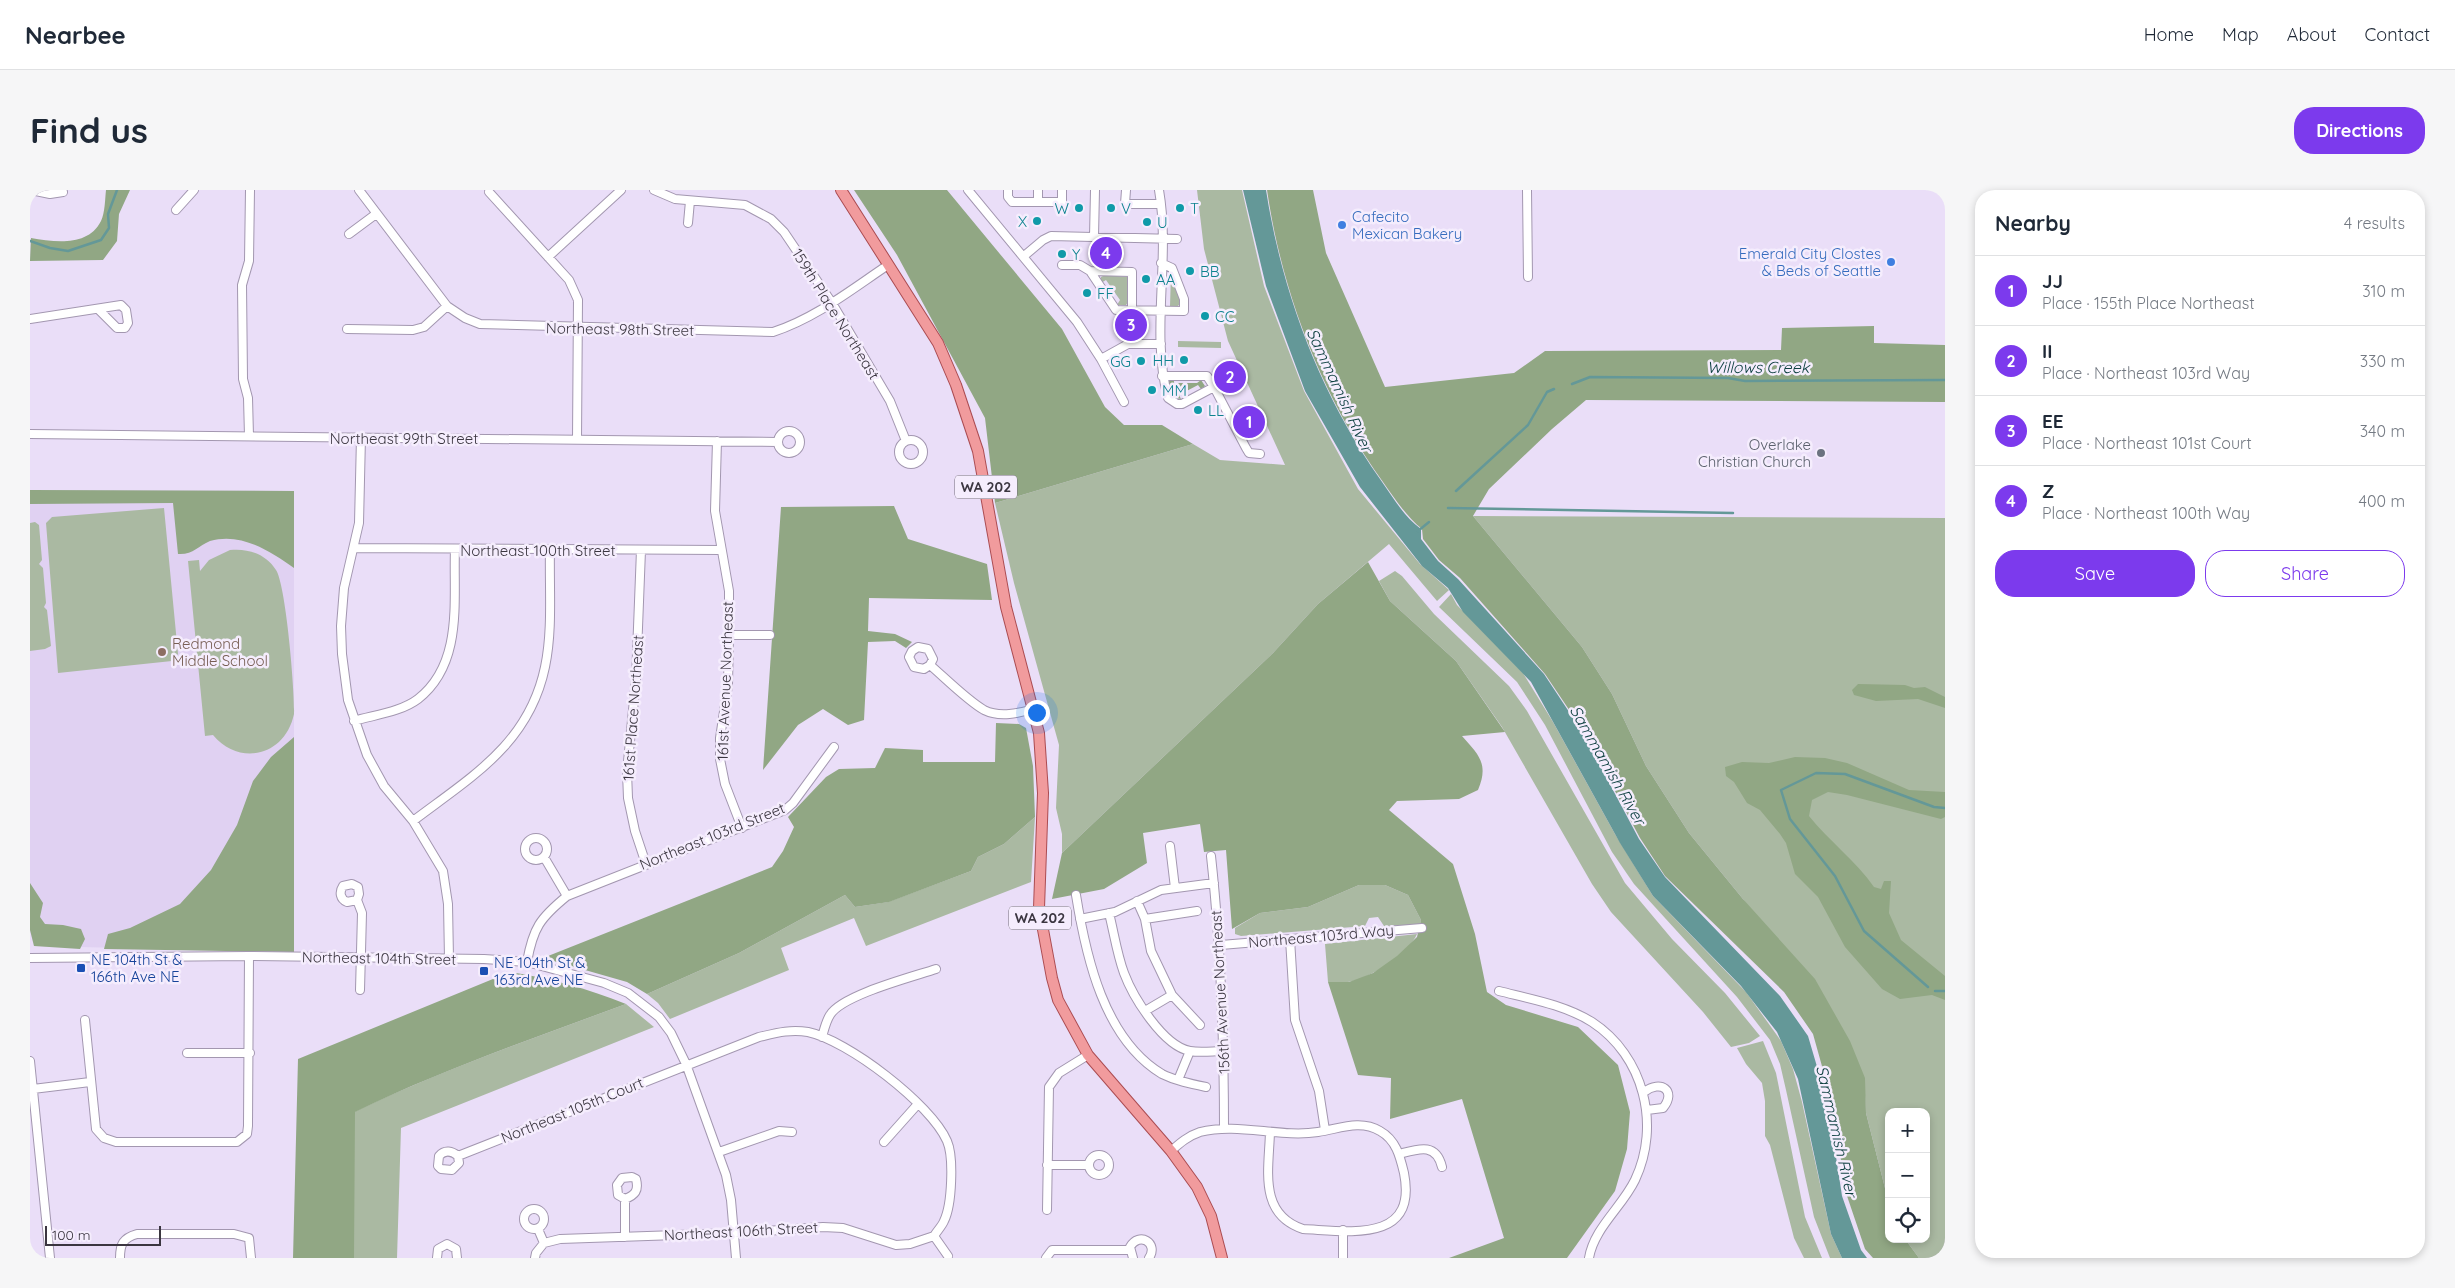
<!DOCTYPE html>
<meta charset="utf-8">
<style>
:root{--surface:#fff;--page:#f6f6f7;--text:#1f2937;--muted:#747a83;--line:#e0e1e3;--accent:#7c3aed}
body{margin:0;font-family:Quicksand,sans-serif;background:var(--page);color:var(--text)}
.controls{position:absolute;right:15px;bottom:15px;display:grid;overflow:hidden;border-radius:10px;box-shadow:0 2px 8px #0003}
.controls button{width:45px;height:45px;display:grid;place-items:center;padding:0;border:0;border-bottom:1px solid var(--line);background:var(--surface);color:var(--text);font:25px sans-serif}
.scale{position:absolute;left:15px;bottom:12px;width:116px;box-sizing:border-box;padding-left:5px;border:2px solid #3b3640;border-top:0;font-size:14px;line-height:18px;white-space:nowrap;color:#3b3640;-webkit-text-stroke:4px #f5edfd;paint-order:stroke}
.you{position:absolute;left:1006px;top:522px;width:18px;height:18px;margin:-12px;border:4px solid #fff;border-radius:50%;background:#1a73e8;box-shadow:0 0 0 8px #1a73e833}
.badge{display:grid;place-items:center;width:32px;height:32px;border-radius:50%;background:var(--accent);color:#fff;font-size:16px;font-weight:700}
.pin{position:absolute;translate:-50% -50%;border:2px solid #fff;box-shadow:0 1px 5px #0006}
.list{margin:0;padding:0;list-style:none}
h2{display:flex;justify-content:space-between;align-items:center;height:65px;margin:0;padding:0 20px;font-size:21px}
h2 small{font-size:16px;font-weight:400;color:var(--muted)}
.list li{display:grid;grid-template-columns:32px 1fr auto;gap:15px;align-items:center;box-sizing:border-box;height:70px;padding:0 20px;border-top:1px solid var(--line)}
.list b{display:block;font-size:19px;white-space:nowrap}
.list p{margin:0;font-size:16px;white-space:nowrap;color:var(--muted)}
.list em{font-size:16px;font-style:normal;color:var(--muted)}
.actions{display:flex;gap:10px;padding:15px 20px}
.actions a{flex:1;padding:11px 0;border:1px solid var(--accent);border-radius:20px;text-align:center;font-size:18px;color:var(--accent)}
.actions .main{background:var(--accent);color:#fff}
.icon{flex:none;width:28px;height:28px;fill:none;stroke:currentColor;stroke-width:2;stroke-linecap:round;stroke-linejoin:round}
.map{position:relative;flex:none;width:1915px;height:1068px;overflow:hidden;border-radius:20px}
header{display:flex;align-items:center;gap:30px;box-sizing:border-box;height:70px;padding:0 25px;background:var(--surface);border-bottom:1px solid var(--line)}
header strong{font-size:24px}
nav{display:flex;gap:28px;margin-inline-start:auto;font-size:18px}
.intro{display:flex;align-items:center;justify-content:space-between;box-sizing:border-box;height:120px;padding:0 30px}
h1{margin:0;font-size:35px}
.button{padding:12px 22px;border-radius:20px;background:var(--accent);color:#fff;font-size:18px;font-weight:700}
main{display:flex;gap:30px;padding:0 30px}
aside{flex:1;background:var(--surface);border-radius:20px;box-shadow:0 2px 8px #0003}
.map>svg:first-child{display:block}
.built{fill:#e0d1f2}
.green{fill:#aab9a2}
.forest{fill:#91a784}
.water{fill:#649898}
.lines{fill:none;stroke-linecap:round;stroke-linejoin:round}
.stream{stroke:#649898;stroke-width:2.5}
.minor-casing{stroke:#a397b0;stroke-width:10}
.major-casing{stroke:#ab4c52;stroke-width:12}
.minor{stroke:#fff;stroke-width:8}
.major{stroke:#f19b9d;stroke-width:10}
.culture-dot{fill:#0f9aa8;stroke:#f5edfd;stroke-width:2}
.shop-dot{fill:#3f7fe0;stroke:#f5edfd;stroke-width:2}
.worship-dot{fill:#6b7280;stroke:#f5edfd;stroke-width:2}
.education-dot{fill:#8d6e63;stroke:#f5edfd;stroke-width:2}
.transit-dot{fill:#1a4fb4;stroke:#f5edfd;stroke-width:2}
.labels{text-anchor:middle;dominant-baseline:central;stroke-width:5;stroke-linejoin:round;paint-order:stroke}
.shield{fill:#f5edfd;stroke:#736d79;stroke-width:1}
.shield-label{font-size:14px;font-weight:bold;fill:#3b3640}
.culture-label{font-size:15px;fill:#0d838f;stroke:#f5edfd;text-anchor:start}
.shop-label{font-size:15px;fill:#366cbe;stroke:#f5edfd;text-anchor:start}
.street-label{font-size:15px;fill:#3b3640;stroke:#f5edfd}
.worship-label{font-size:15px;fill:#5b616d;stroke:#f5edfd;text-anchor:end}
.education-label{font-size:15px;fill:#785e54;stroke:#f5edfd;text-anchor:start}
.transit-label{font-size:15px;fill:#164399;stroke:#f5edfd;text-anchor:start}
.water-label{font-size:16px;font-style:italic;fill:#0c3f3f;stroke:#f5edfd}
</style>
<header>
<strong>Nearbee</strong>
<nav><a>Home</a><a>Map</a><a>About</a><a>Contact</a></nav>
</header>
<div class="intro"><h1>Find us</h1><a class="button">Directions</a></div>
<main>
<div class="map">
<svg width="1915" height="1068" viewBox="0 0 1915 1068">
<rect width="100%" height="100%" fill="#eadef8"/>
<path class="built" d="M0,300L264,301V762L4,756L0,740Z"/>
<path class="green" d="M1167,0H1212L1234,96L1274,201L1328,299L1390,374L1419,400L1407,411L1359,354L1288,414L1243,463L1032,663V644L1026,618L1029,555L984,393L965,313L1163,254L1190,270L1255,275L1198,151L1174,59Z
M1141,83L1150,107L1149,115L1145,118L1140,116Z
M1075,85L1099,87L1100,109L1096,115H1087L1090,110L1076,90L1071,93V87Z
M1148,151L1191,152V158L1148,157Z
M134,318L148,464L142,471L28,483L16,333L22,327Z
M1443,326L1915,328V1068H1889L1875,1049H1896V922H1859V1014L1836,923L1834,888L1713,709L1659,643L1616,576L1582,504L1552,457Z
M5,332L9,335L12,370L9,374L13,378L16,413L14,417L17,420L21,456L15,459L0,461V333Z
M200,360C218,358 236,364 246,380C256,395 265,502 264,524C255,566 210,577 183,545L175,546L158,371L169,370L170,381L179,370Z
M1365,381L1372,386L1404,424L1479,496L1497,521L1595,693L1642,749L1695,803L1730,846L1719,853L1701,857L1673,822L1581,722L1562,694L1472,537L1426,471L1360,411L1349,391Z
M1421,404L1427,415L1493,483L1523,532L1585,644L1623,706L1716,802L1751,851L1763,879L1772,912L1801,1044L1812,1068H1800L1784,1027L1756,900L1750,874L1740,850L1707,807L1604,694L1582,662L1515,535L1487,492L1409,417Z
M1005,627L1001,692L836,756L824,728L751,758L759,780L640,829L628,813L617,804L709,763L815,705L825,717L858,712L941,681L948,667L974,654Z
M1329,695H1355L1378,705L1391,730L1390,735L1354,736L1348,727L1339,728L1335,736L1211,746L1205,744V738L1230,723L1278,717Z
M1387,744C1379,763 1338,790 1318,792C1311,793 1304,792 1298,792L1295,754Z
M596,814L624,837L371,938L367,1068H323L324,922C412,880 504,848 596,814Z
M1733,851L1746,883L1775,1027L1792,1068H1774L1764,1048L1740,955L1735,946V911L1732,893L1716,874L1707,858Z"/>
<path class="forest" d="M76,0H100L89,24L87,51L73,70L0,71L1,48C25,52 58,57 71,31C75,23 75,9 76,0Z
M824,0H917L1032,139L1075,217L1094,235H1132L1163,254L965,313L955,228L867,65Z
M1237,0H1283L1296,63L1355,197L1484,183L1515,161L1751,160L1752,138L1844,136V153L1915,155V212L1556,210L1522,239L1459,299L1443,326L1552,457L1582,504L1616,576L1659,643L1713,709L1785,789L1820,851L1835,888L1836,923L1859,1014V1049H1875L1889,1068H1843L1835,1059L1816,1003L1802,912L1783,844L1754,802L1635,686L1610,648L1552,539L1515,484L1430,388L1409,370L1393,349L1392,339C1376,326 1365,309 1353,292C1292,207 1252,103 1237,0Z
M1144,188V193H1167L1171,190L1175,196L1171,199L1168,195L1149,205L1151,209L1140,207L1138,190Z
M0,300L264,301V378C240,361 211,342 180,351C168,356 163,365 148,364L143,313L0,314Z
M864,316L878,349L957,374L962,410L839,408L838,441L865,444L882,452L876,458L865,451L838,452L834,530L818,535L793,519L768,535L733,580L751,317Z
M1338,372L1360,411L1426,471L1475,542L1432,546C1449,565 1459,574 1448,600L1429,609L1367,611L1359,620L1423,674L1445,744L1457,802L1476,815L1548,837L1588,875L1600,922L1597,959L1585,1001L1537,1068H1419L1474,1048L1432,909L1360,929L1361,888L1328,885L1298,792H1319L1343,783L1367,766L1387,747L1391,730L1378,705L1355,695H1329L1278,717L1230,723L1202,739L1196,660L1174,662L1170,634L1113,643L1117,673L1074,699L1022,709L1032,663L1243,463L1288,414Z
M1828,494L1875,495L1884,498L1895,497L1915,507V518L1888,509L1846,511L1824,505L1822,500Z
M966,533L989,534L996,538L1003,576L1005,627L974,654L948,667L941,681L859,712L825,717L815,705L709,763L617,804L597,792L513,768L742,677L753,661L764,637L758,627L796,587L809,579L845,578L855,558L893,560V572H965Z
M264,547V762L74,759L78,744L100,738L150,714L181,680L207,635L223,591L241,567Z
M1765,567L1795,568L1817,573L1879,600L1915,602V627L1911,629L1817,605L1798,602L1782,610L1779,626C1799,651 1826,671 1844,697L1851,699L1854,691H1861L1859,723L1871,750L1915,786V810L1902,805L1870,809L1852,799L1815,757L1788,707L1765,684L1756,653L1750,644L1730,620L1717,613L1704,592L1696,586L1695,577L1712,572L1739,573Z
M0,693L13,713L10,727L15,734L33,735L51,739L55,749L50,759L4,756L0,740Z
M480,782C520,788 558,799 596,814C504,848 412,880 325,922L324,1068H263L268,869Z"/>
<path class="water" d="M1213,0H1236C1252,103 1290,204 1350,289C1363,307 1373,326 1391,339V349L1408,371L1428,389L1514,484L1551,540L1609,649L1635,687L1750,806L1778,846L1798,914L1812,1006L1831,1060L1837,1068H1812L1801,1044L1768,889L1747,842L1711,796L1623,706L1590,653L1501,492L1433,422L1418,398L1392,376L1330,297L1275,201L1236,96Z"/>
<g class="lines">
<path class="stream" d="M0,51L20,58L38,61L71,50L79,38L78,24L87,0
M1542,194L1560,187L1698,188L1715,191L1915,190
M1426,301L1498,235L1517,202L1524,199
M1418,318L1703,323
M1388,341L1399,332
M1898,797L1834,741L1805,686L1760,629L1751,600L1786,583L1815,584L1904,617L1915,618
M1905,801H1915"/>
<defs>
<path id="minor" d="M0,0L20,4L33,2
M329,0L417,116L435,128L450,134L743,142C786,128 822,99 858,75
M624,0L645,9L715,15L741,29L754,42L802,113L860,211L876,251
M938,0L1047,132L1071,169L1094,212
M978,0V7L982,12H1032V0
M1096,0L1095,14H1131
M1129,0C1141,69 1120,141 1138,208L1147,214H1152L1184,197L1177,186H1132
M1497,0L1498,87
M459,2L539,90L548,110L547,249
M1008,12V0
M146,20L164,0
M658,33L660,11
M319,44L346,24
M1064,47L1065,0
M994,66L1013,50L1021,46L1147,49
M518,67L591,0
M1032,75H1050L1060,81
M1102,120V82L1060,81L1086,120L1154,121V109L1142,78L1131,73
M0,129L91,115L96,120L98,133L95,138H87L69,120
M317,139L383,140L394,137L417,116
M1071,169L1098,154H1131
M1184,197L1216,258L1219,263L1230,264
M748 252a11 11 0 1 1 22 0a11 11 0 1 1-22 0Z
M0,244L748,252
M219,246L218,208L213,189L212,95L219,71L220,0
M331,247L329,333L314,398L311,436L312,464L318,510L337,565L354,596L383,631L413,681L418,714L419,769
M869 262a12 12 0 1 1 24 0a12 12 0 1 1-24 0Z
M687,251L685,321L699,401V445L698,495L690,548V569L695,594L712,638
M324,358L691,360
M611,360L606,489L597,582L598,608L605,641L616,674
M699,445H740
M900,475L894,479L884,477L879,467L882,461L888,457L898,459L903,469L900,475C915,488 938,511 954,520C970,528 989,523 1004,519
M324,531C344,525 371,522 388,509C434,473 423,409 425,359
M383,631C441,587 499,554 515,477C523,439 519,398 520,359
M495 659a11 11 0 1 1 22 0a11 11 0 1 1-22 0Z
M1140,656L1145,698
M1181,666C1191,757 1194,847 1194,939
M514,667L537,706
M1046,705C1056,767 1074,849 1132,884C1146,891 1161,894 1176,897
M327,710L329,704L328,697L322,694L313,696C309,702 310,709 317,712L327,710L332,723L330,800
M1107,711L1115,729L1167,721
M1079,723C1084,743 1087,764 1094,783C1103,807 1133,856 1160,861C1171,863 1183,861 1194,861
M1050,729L1085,722L1131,700L1184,693
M1115,729L1121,761L1142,805L1170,835
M1260,749L1265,830L1289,901L1295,940
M1191,755L1392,738
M0,768L219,766L454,769L497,772L574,793L598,803L629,827L641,843L656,874L696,985L701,1010L706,1068
M497,772C503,738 510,728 537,706L755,620L763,613L804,557
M1469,801C1501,809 1535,815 1562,832C1614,866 1631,935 1605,990C1592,1017 1564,1038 1559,1068
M1115,821L1142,805
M55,830L66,939L74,948L86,952H207L217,944L218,936L219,766
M792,847C794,840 796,831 800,825C812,805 882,787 906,779
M157,863H220
M0,871L20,1068
M1148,890L1160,861
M3,899L60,892
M1614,902C1631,889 1647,901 1633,918L1617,920
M854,952L887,915
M1141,961C1150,953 1158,946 1170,942C1208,932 1249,948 1288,942C1309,939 1330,929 1350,941C1366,950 1370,966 1374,983C1388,1054 1318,1041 1273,1039C1228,1024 1239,979 1240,942
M689,962L749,941L762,942
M1369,964C1388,959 1406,952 1412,977
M1059 975a10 10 0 1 1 20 0a10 10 0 1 1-20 0Z
M428,966L429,973L422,980L411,979L408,976L409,966C415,959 422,961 428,966L729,847C746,843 760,839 778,842C817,850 901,914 917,951C924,967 922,1015 914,1031C912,1036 907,1041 904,1046
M1017,975H1059
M494 1029a10 10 0 1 1 20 0a10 10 0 1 1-20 0Z
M1017,1020L1019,897L1029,883L1058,865
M904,1046L918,1066
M595,1047V1009C605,1005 609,1001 606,989L602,987L592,988L587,995L588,1005L595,1009
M514,1053L530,1049L705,1043L793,1037L813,1038L866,1055L880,1054L904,1046
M90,1068C90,1054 93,1048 107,1044H204L219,1048L221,1068
M407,1068L408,1059L417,1054L426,1059L427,1068
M505,1068L506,1063L514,1053L508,1039
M1016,1068L1022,1060H1100
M1103,1068L1100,1057C1109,1041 1129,1053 1119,1068
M1313,1068V1040"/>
<path id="major" d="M811,0L908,153L926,195L948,261L976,417L1009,543L1013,603L1009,718L1022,788L1028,810L1058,865L1141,961L1167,997L1181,1026L1192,1068"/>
</defs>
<use href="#minor" class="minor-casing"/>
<use href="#major" class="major-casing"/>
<use href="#minor" class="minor"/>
<use href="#major" class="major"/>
</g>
<g class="culture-dot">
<circle cx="1049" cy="18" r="5"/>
<circle cx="1081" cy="18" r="5"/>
<circle cx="1150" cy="18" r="5"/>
<circle cx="1007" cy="31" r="5"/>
<circle cx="1117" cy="32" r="5"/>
<circle cx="1032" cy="64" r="5"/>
<circle cx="1160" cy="81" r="5"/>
<circle cx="1116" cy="89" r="5"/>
<circle cx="1057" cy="103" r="5"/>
<circle cx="1175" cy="126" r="5"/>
<circle cx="1154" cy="170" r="5"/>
<circle cx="1111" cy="171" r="5"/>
<circle cx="1122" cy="200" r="5"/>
<circle cx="1168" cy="220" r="5"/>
</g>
<g class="shop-dot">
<circle cx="1312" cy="35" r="5"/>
<circle cx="1861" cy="72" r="5"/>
</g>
<circle class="worship-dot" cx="1791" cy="263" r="5"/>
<circle class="education-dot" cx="132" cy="462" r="5"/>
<g class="transit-dot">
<rect x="46" y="773" width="10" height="10" rx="2.5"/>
<rect x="449" y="776" width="10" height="10" rx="2.5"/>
</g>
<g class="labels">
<g class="shield">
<rect x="925" y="285.5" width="62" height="23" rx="4"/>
<rect x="979" y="716.5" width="62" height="23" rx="4"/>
</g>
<g class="shield-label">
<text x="956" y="297">WA 202</text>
<text x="1010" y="728">WA 202</text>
</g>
<g class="culture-label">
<text x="1039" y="18" text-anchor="end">W</text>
<text x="1091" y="18">V</text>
<text x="1160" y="18">T</text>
<text x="997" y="31" text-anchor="end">X</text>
<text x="1127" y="32">U</text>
<text x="1042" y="64">Y</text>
<text x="1170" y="81">BB</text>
<text x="1126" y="89">AA</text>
<text x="1067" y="103">FF</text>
<text x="1185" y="126">CC</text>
<text x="1144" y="170" text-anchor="end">HH</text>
<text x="1101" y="171" text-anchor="end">GG</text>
<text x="1132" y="200">MM</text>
<text x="1178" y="220">LL</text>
</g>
<g class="shop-label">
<text x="1322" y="26">Cafecito<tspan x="1322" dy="17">Mexican Bakery</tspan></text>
<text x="1851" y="63" text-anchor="end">Emerald City Clostes<tspan x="1851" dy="17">&amp; Beds of Seattle</tspan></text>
</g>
<g class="street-label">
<text transform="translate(806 124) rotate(58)">159th Place Northeast</text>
<text transform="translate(590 139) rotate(1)">Northeast 98th Street</text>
<text x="374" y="248">Northeast 99th Street</text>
<text x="508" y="360">Northeast 100th Street</text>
<text transform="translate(695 491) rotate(-88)">161st Avenue Northeast</text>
<text transform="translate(603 518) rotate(-86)">161st Place Northeast</text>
<text transform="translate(682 646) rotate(-22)">Northeast 103rd Street</text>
<text transform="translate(1291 746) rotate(-5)">Northeast 103rd Way</text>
<text transform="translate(349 768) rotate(1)">Northeast 104th Street</text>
<text transform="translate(1190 802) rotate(-93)">156th Avenue Northeast</text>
<text transform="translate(542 920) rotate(-22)">Northeast 105th Court</text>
<text transform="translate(711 1041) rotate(-3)">Northeast 106th Street</text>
</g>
<g class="worship-label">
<text x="1781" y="254">Overlake<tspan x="1781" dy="17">Christian Church</tspan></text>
</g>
<g class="education-label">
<text x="142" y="453">Redmond<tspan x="142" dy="17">Middle School</tspan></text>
</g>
<g class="transit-label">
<text x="61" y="769">NE 104th St &amp;<tspan x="61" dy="17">166th Ave NE</tspan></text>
<text x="464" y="772">NE 104th St &amp;<tspan x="464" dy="17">163rd Ave NE</tspan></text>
</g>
<g class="water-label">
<text x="1728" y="177">Willows Creek</text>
<text transform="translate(1310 200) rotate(65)">Sammamish River</text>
<text transform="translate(1578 575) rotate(60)">Sammamish River</text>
<text transform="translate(1807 941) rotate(77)">Sammamish River</text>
</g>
</g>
</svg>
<div class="controls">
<button>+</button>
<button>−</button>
<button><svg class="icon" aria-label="locate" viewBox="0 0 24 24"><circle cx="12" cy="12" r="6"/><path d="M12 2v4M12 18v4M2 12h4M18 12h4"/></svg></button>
</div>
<div class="scale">100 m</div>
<div class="you"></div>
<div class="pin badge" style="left:1219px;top:232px">1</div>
<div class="pin badge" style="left:1200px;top:187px">2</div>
<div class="pin badge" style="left:1101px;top:135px">3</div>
<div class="pin badge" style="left:1076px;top:63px">4</div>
</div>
<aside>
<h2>Nearby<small>4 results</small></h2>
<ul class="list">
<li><span class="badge">1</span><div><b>JJ</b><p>Place · 155th Place Northeast</p></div><em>310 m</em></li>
<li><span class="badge">2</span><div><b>II</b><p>Place · Northeast 103rd Way</p></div><em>330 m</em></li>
<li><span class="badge">3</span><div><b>EE</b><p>Place · Northeast 101st Court</p></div><em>340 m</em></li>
<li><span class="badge">4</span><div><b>Z</b><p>Place · Northeast 100th Way</p></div><em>400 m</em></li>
</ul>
<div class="actions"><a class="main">Save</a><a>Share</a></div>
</aside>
</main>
